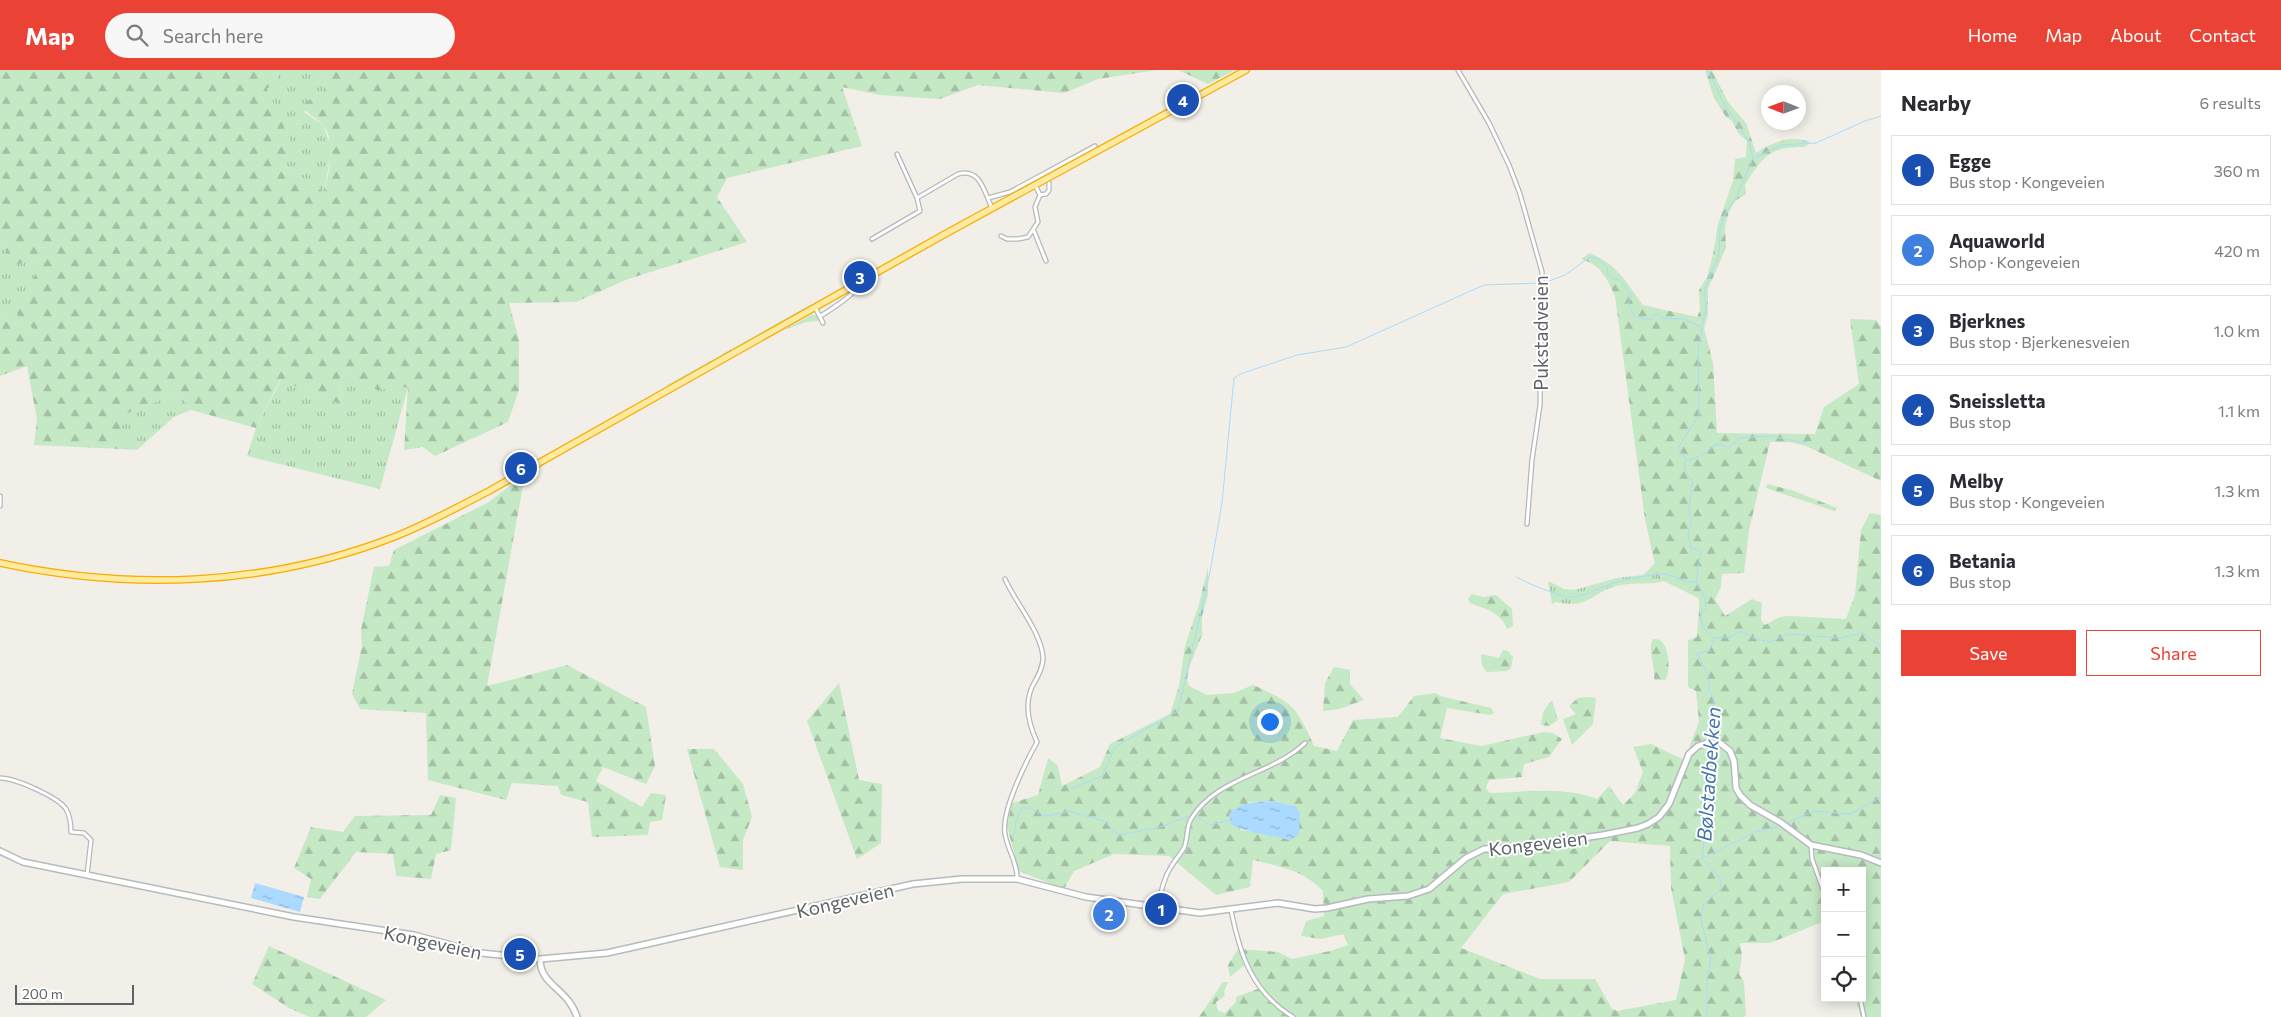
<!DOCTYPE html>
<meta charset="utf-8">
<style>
:root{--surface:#fff;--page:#f7f7f7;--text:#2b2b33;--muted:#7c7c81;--line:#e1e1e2;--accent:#ea4335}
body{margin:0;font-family:Commissioner,sans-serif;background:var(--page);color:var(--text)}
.controls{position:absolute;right:15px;bottom:15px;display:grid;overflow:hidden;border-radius:0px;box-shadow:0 2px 12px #0003}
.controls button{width:45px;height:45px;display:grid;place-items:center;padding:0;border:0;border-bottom:1px solid var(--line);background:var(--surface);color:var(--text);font:25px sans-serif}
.compass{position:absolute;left:1761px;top:15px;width:45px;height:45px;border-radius:50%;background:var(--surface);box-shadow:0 2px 12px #0003;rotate:271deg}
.scale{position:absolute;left:15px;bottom:12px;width:119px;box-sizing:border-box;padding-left:5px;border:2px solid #5f6368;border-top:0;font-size:14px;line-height:18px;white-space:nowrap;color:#5f6368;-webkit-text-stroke:4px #fff;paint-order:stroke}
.you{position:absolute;left:1269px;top:651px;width:18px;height:18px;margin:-12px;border:4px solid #fff;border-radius:50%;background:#1a73e8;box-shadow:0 0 0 8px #1a73e833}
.badge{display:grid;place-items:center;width:32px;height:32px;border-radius:50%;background:var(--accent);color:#fff;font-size:16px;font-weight:700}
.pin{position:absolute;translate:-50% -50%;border:2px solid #fff;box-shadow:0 1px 5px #0006}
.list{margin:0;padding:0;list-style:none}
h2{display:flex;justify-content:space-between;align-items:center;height:65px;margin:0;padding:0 20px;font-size:21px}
h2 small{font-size:16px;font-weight:400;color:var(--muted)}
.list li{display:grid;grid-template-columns:32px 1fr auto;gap:15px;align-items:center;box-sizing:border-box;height:70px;margin:0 10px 10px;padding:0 10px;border:1px solid var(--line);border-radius:0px}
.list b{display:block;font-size:19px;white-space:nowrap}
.list p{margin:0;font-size:16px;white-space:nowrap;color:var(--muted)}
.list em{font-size:16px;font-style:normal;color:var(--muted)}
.actions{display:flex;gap:10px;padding:15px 20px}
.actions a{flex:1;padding:11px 0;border:1px solid var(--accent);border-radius:0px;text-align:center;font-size:18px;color:var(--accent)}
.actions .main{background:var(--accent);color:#fff}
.icon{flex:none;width:28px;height:28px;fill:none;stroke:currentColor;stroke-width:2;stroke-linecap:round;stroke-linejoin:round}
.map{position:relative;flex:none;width:1881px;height:947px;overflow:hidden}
header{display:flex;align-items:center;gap:30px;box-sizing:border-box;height:70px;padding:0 25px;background:var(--accent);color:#fff}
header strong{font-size:24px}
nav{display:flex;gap:28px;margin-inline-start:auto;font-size:18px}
.search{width:350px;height:45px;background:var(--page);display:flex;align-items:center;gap:12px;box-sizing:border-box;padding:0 18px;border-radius:28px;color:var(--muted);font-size:19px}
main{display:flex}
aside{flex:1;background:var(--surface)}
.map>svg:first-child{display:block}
.grass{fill:url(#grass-tufts)}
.forest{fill:url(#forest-firs);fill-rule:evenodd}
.water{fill:url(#water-ripples)}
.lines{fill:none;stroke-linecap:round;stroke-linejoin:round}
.stream{stroke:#aadaff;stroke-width:1}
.minor-casing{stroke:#b5b8bc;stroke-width:5.5}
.secondary-casing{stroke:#b6babf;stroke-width:8}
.trunk-casing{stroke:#f9ab00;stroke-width:8}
.minor{stroke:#fff;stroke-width:3}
.secondary{stroke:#fff;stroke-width:5}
.trunk{stroke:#feeaa1;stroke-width:5.5}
.labels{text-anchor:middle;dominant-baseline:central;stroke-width:4;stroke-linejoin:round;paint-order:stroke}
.street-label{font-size:19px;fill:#5f6368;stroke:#fff}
.water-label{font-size:20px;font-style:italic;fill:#4174aa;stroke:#fff}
</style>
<header>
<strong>Map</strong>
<div class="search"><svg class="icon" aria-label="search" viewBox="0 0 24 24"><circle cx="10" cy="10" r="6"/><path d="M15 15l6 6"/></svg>Search here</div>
<nav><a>Home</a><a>Map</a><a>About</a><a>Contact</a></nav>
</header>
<main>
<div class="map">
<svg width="1881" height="947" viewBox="0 0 1881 947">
<defs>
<pattern id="grass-tufts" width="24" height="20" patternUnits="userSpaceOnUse" patternTransform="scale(1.25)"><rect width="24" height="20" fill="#c5e8c5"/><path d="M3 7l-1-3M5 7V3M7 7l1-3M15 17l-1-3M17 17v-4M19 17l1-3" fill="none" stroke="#a3c0a4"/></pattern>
<pattern id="forest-firs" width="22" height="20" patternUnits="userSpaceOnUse" patternTransform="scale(1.25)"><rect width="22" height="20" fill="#c5e8c5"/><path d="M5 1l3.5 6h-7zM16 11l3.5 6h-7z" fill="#a3c0a4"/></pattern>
<pattern id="water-ripples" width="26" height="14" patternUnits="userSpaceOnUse" patternTransform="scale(1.25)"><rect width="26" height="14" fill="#aadaff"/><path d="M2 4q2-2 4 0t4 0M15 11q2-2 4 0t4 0" fill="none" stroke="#8eb4d2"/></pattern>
</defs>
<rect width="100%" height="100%" fill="#f1efe8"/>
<path class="grass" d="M276,0H325L329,8V18L304,42L323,55L332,78L324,122L283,95L267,18L278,7Z
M0,173L7,174L42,195L41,265L0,248Z
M810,235L809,237L668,317L667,315Z
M811,245H816L819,249L818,251L806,252L784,260L675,320Z
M346,303L377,319L408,317L380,419L247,386L256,358L281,310L341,334L339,309Z
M180,322L191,340L174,347L137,380L121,379V346Z
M1655,493L1658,508L1664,511C1651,515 1635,512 1621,515C1592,520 1592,540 1555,532L1552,534L1548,511L1564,519L1574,520L1617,508L1643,505Z"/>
<path class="forest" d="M0,0H276L278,7L267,19L290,70L283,95L324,122C329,104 337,68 321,53C314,46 306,44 301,35L329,18V8L325,0H1157L1098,9L1064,23L978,15L940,29L880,25L842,17L862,76L727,108L717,127L747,172L628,209L576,232L509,233L519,270V320L508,352L435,386L423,377L404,380L408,317L377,320L346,303L339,309L341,334L280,310L256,358L191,340L180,322L121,346V379L34,375L37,349L27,296L0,306V248L39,264L12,239L42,195L33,190L7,197V174L0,173Z
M1178,0H1235L1208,14Z
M1705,0H1712L1728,32L1746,53L1756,83C1771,73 1791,64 1810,72L1805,77C1770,76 1762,87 1745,115L1746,124L1735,131L1729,142L1725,157L1726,178L1708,219V245L1704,258L1713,293L1717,363L1815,364L1824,337L1859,314L1850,249L1876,250L1881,257V411L1806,376L1790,372H1770L1749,460L1744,503L1722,504L1721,517L1715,529L1725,546L1752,529L1762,533L1761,550L1765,555L1780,547L1789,546L1846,549L1855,525L1861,460L1870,443L1881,445V947H1861L1855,928H1862V801H1825V851L1770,873H1740L1742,886L1739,904L1744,912L1746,945L1744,947H1199L1223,912H1228L1224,922L1225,926L1216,932L1218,941L1225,943L1236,932V927L1263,917L1246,894L1230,907L1228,895L1238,879L1278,882L1292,889L1330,881L1348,875L1343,864L1321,869L1301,866L1306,851L1324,846L1323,821C1303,800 1281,797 1253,790L1250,817L1216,825L1169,786L1114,784L1074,801L1064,819L1019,801L1007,756L1012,733L1038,725L1048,688L1058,696L1062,716L1100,697L1110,674L1170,644L1179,616L1185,576L1199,534L1208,497V525L1202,546V565L1189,598L1187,610L1189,616L1207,625L1234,623L1253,615C1292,632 1297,637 1314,676L1337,681L1353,650L1398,647L1414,626L1436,623L1440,626L1491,638L1494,643L1490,645L1447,638L1440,668L1481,676L1544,662L1553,663L1562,669L1549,687L1524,694L1522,707L1489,710L1486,718L1490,723C1525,722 1564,716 1597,729L1609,716L1623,735L1635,723L1643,702L1633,677L1651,674L1686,691L1690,675L1699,652L1696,621L1688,617V570L1697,567C1697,559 1701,533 1698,528L1658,508L1645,449L1615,226C1607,208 1601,195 1581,189L1590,183C1619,196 1625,211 1643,235L1697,247L1700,240L1699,220L1707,207L1713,185L1718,154L1733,111L1735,89L1746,87L1747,71L1738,63L1732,51L1726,47L1714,28ZM1272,731L1295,736L1290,770L1258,762L1240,760L1248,732ZM1610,771L1670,776L1671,818L1685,889L1676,930L1617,941L1612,939L1595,909H1540L1461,878L1503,824L1569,812Z
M525,404L487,616L567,595L646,637L655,696L646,714L603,697L596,711L642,737L651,723L666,725L662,750L650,752L648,765L592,767L588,732L561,725L558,716L512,713L506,730L428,710L426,643L360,639L352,624L362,576L361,560L374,497L389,496L394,480L489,432Z
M1767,414L1794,421L1837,438L1834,441L1766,418Z
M1472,524L1483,527L1496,525L1512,539L1513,556L1507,559C1501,542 1485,539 1470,533L1468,529Z
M1653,569C1656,569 1659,569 1661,571C1669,576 1671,603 1665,610H1654C1656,595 1647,582 1653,569Z
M1503,580L1508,581L1513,587L1511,598L1507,601L1487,602L1482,596L1481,584L1499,588Z
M1334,597L1350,600V614L1364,630L1339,639L1323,641L1325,613Z
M839,613L859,710L882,714L881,773L857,789L807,651Z
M1589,627L1596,628L1593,654L1572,675L1563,649L1576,644L1569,636L1578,628Z
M1552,630L1558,650L1549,656L1541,655L1543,642Z
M687,679H714L743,714L752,747L743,770V800L720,797Z
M440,725L456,728L451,780L436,784L431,809L396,806L393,784L356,782L320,829L307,827L311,809L294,798L311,757L343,762L355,746L431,745Z
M269,876L386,930L366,947H310L289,938L252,914Z"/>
<path class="water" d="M1272,731L1295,736L1300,742L1299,764L1290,770C1274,766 1243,762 1231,754L1229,744C1241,731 1256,732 1272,731Z
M255,813L304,827L300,842L251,828Z"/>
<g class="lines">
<path class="stream" d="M1708,0L1724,34L1749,72L1753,88L1736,128L1725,144L1720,159L1719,185L1704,221L1706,237L1698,279L1699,345L1678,378L1686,390L1684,400L1693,412L1689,437L1691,453L1688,465L1691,478L1701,481L1696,512L1705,528L1706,539L1701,543C1700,556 1705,561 1715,568L1709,581L1697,583L1709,607V621L1714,628L1711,672
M0,23L1,24
M1754,88L1782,75L1816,73L1865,51L1881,46
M1544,213L1565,205L1590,187L1598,189L1607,197L1608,205L1613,209L1620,210L1631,225L1628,234L1634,246L1651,250L1656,243L1661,248L1684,249L1701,257
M1687,390C1700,388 1707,382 1716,374L1729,377L1740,368L1769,366L1806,373
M1517,507C1526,513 1561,527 1571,527C1585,526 1597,519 1611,514C1620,510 1654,504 1664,504C1676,505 1684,514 1696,512
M1715,568L1730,567L1741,561L1756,569L1770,572L1788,564L1840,568L1863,563L1881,577
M1070,719L1102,706L1115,677L1178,641L1210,502L1222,433L1234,308L1240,304L1297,285L1346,277L1484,215L1540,213
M1197,747L1210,755L1230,750
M1787,753L1814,741L1850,744L1881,727
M1014,765L1016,752L1021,738H1029L1046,746L1070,741L1103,751L1119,765L1160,757L1189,746
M1703,788L1755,762L1780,756
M1707,947V908L1711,890L1701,850L1703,835L1721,819L1720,808L1702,788L1713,696L1711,676"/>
<defs>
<path id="minor" d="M1458,0L1489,53L1509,95L1520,124L1542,202L1540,335L1532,390L1527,454
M1040,125L1046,124L1049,120V113
M917,128L958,104C981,98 984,122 992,138
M988,128L1010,122L1095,76
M1034,161L1046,191
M1001,166L1007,169H1018L1028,167L1038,152L1035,137L1040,125L1035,115
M872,169L920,141L917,128L897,84
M815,237L823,253
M820,246C825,244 851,226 853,222L851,218
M0,426V436
M1005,509C1015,532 1042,563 1043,588C1043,598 1037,608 1032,617C1024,635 1029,655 1037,672C1026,692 1001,741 1005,764C1007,779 1018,793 1017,809
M0,708C15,708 58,727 66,739C70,746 71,754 71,762L84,763L91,770L87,805
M1811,775L1812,789L1825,825
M1158,837C1161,823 1163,809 1171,797C1175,790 1180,785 1184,778C1188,769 1186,758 1191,749C1216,707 1272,705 1305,673
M1231,840C1240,885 1252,922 1293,947
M1860,928L1864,947"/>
<path id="secondary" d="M0,781L23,792L294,847L414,865L481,883L540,889L607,883L913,814L962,809H1017L1086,827L1200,843L1278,833L1315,839L1327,838L1368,829L1408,826L1429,819L1466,788L1484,779L1512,778L1603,765L1638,758L1648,754L1659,747L1669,734L1689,684L1698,676L1707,673H1720L1730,681L1734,691L1736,718L1740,725L1750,735L1780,752L1811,775L1861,785L1881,793
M540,889C540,916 568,918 577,947"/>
<path id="trunk" d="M0,493C131,521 268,516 394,467C427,454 458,437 489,421L945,164L1246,0"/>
</defs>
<use href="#minor" class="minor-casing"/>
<use href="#secondary" class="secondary-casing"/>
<use href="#trunk" class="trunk-casing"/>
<use href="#minor" class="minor"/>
<use href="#secondary" class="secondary"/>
<use href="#trunk" class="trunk"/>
</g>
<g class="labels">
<g class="street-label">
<text transform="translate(1540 263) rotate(-90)">Pukstadveien</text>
<text transform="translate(1538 773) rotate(-7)">Kongeveien</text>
<text transform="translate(845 830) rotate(-13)">Kongeveien</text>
<text transform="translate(433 872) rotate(12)">Kongeveien</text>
</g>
<g class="water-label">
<text transform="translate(1708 704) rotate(-86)">Bølstadbekken</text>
</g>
</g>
</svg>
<div class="controls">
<button>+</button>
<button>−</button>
<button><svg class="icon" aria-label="locate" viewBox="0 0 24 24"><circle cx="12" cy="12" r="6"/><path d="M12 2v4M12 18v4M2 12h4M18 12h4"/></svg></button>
</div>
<svg class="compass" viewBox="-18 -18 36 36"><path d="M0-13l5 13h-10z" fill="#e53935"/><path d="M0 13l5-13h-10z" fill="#7c7c81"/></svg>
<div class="scale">200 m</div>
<div class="you"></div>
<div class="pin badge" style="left:1161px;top:839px;background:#1a4fb4">1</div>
<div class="pin badge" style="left:1109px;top:844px;background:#3f7fe0">2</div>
<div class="pin badge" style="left:860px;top:207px;background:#1a4fb4">3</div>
<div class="pin badge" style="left:1183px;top:30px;background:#1a4fb4">4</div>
<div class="pin badge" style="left:520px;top:884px;background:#1a4fb4">5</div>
<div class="pin badge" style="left:521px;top:398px;background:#1a4fb4">6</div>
</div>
<aside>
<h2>Nearby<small>6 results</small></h2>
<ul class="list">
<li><span class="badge" style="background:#1a4fb4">1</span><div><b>Egge</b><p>Bus stop · Kongeveien</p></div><em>360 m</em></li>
<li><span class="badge" style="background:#3f7fe0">2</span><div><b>Aquaworld</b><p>Shop · Kongeveien</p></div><em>420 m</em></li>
<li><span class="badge" style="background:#1a4fb4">3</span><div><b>Bjerknes</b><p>Bus stop · Bjerkenesveien</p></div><em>1.0 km</em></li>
<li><span class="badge" style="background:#1a4fb4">4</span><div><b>Sneissletta</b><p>Bus stop</p></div><em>1.1 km</em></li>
<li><span class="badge" style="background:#1a4fb4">5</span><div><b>Melby</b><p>Bus stop · Kongeveien</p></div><em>1.3 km</em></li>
<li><span class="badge" style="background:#1a4fb4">6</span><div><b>Betania</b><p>Bus stop</p></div><em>1.3 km</em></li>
</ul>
<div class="actions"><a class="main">Save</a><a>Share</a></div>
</aside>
</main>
